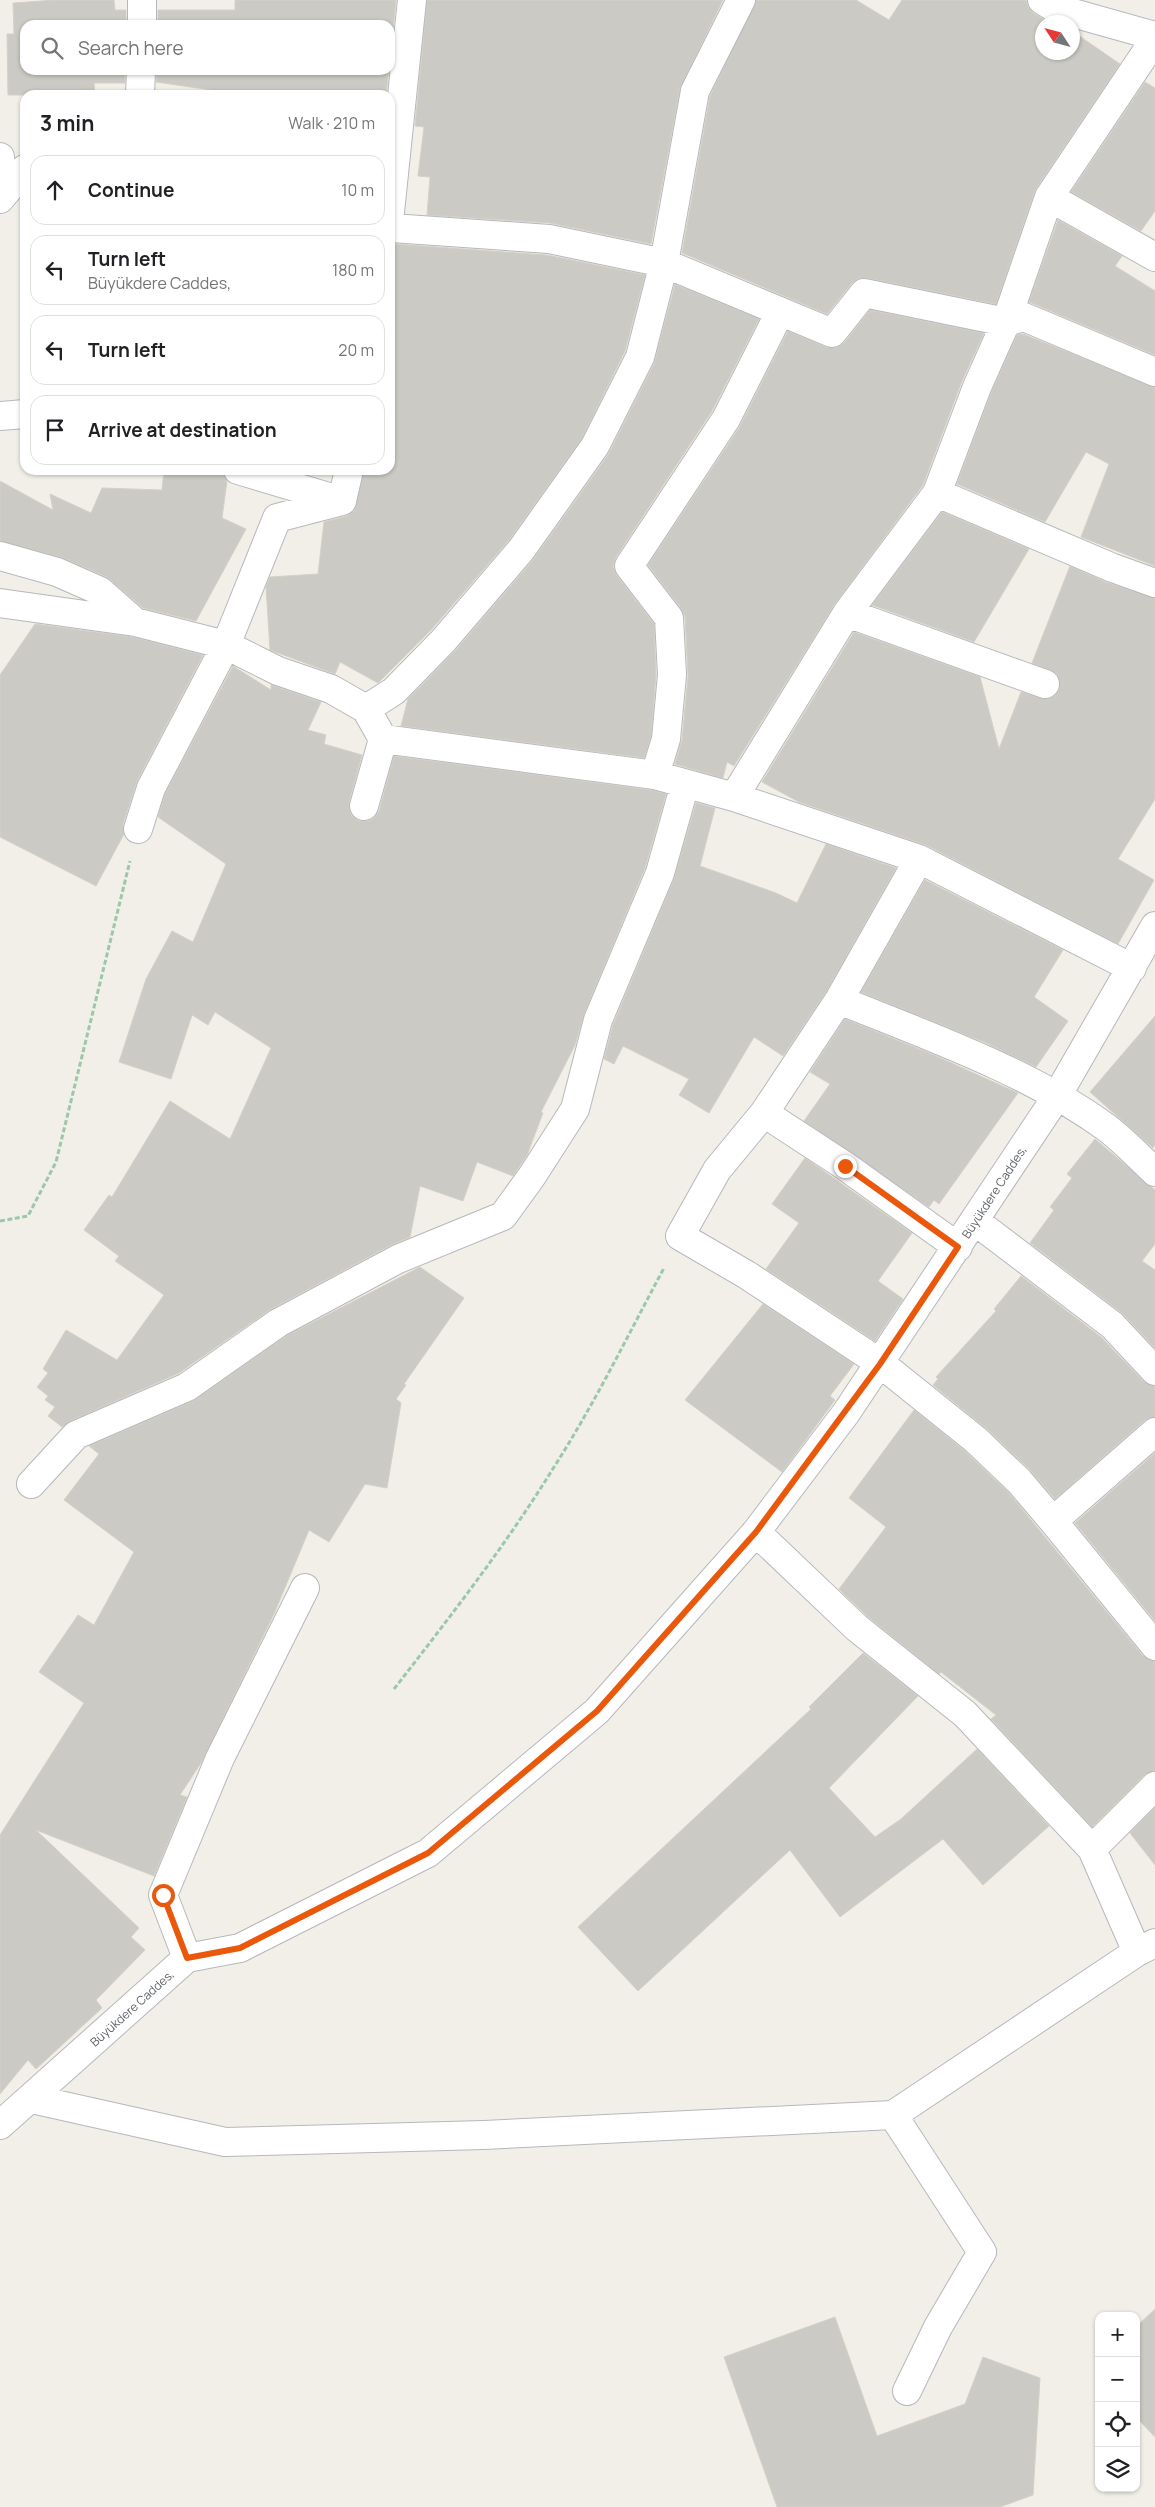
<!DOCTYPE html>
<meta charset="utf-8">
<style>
:root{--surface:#fff;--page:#f6f6f6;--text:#202124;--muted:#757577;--line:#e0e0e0}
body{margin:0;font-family:Manrope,sans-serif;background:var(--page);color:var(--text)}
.controls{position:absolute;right:15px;bottom:15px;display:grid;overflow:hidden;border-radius:10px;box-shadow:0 1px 4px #0004}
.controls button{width:45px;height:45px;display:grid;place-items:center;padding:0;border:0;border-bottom:1px solid var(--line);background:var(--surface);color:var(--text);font:25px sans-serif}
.compass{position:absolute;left:1035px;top:15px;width:45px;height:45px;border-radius:50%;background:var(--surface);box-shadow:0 1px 4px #0004;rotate:306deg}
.stop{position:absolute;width:15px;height:15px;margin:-11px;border:4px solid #ea580c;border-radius:50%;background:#fff}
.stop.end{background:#ea580c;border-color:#fff;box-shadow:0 1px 5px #0008}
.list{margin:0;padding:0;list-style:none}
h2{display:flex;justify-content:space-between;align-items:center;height:65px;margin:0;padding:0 20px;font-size:21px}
h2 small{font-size:16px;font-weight:400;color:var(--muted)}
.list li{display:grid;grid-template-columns:32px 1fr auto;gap:15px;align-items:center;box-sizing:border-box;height:70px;margin:0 10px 10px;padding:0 10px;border:1px solid var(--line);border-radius:15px}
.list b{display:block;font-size:19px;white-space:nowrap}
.list p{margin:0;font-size:16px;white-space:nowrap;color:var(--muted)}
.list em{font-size:16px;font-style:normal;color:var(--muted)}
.icon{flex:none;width:28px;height:28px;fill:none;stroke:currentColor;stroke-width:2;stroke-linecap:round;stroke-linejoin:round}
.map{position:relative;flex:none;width:1155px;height:2507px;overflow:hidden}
.search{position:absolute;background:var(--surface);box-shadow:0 1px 4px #0004;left:20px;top:20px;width:375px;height:55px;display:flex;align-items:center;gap:12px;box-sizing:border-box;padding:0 18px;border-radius:15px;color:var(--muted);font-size:19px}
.panel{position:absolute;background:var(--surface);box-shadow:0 1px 4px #0004;left:20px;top:90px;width:375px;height:385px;border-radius:15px}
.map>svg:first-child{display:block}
.building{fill:#cccac5;stroke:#d6d1c6}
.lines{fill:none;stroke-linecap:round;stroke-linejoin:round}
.minor-casing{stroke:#b5b8bc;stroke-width:30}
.path{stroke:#9cc7a9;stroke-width:3;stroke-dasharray:5 2.5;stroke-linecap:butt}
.minor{stroke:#fff;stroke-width:28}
.route{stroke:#ea580c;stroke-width:6}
.labels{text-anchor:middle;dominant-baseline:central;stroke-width:5;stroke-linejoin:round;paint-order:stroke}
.street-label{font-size:12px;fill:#5f6368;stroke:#fff}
</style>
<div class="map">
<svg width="1155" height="2507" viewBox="0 0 1155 2507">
<rect width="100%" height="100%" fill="#f1efe8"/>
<path class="building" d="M55,0H114L115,10H126V25H25V70H125V83H94L95,95H8L7,34H14L13,3Z
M235,0H396L390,61V25H158V10H235Z
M427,0H723L680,88L651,244L550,223L427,215L430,177L418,176L424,127L415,126Z
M756,0H856L889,20L902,0H1026L1028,7L1033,13L1049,22H1042V52H1072V31L1120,64L1035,190L996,304L867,278H859L852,283L827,314L682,253L710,96Z
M157,70H389L386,95H246L156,82Z
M1145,82L1155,88V211L1141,231L1071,192Z
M1058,220L1122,256L1115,266L1155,291V355L1029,302Z
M394,244L547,255L645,275L625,351L582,438L509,540L431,630L378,683L340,662L335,674L270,650L266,587L270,577L318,574L324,522L347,516L354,511L364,470H390V288Z
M675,284L759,319L712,411L616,557L613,566L617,576L654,624L656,675L651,736L644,758L401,726L408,699L455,651L533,560L608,455L654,364Z
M870,310L984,333L962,381L923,485L834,605L734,766L727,762L723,778L675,764L682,740L688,676L685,617L681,608L648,565L739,428L788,331L826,347L836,348L844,343Z
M1023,334L1155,387V566L1081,537L1109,464L1086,452L1045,522L957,484L991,393L1017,335Z
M164,470H223L227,481L222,518L246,529L196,621L143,608L107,577L63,558L0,541V481L53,510L50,494L91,513L102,488L162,490Z
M942,512L1029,549L974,642L872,605Z
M1070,566L1108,583L1155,598V799L1118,859L1154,880L1118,944L926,845L799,802L762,782L854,632L980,677L999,749L1021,692L1047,699L1055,696L1059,690L1060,682L1057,674L1032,663Z
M35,624L132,637L203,655L137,781L123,824L124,834L96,886L0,837V675Z
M233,666L271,690V685L321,702L308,730L326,735L324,744L362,755L349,802V810L352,816L359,821H368L374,818L379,811L394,756L652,790L666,794L645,868L584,1014L575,1045L541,1112L543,1113L527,1155L513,1176L477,1162L463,1201L420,1186L410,1237L391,1245L271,1309L179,1373L70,1421L62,1427L48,1416L55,1407L45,1400L48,1396L37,1387L48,1373L43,1369L66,1330L117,1360L164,1295L115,1261L119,1256L84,1230L109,1195L112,1197L170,1101L230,1139L271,1048L215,1012L208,1025L192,1015L171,1079L119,1062L146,979L172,931L193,942L226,864L158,817L165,794Z
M696,803L715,808L700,866L776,893L797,903L826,844L896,868L826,992L783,1056L754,1037L709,1113L679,1095L689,1079L623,1046L614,1064L604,1059L613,1025L674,879Z
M925,880L1063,950L1034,997L1068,1021L1036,1067L984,1042L861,992Z
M1155,1016V1145L1153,1148L1090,1092Z
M845,1019L936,1056L1018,1093L939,1204L934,1200L929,1207L804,1121L830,1084L810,1072Z
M1095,1139L1155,1190V1244L1142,1261L1155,1270V1348L1122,1313L1030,1243L1054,1210L1050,1207L1072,1178L1067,1174Z
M805,1158L912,1233L878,1281L903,1299L875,1341L766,1269L799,1223L772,1204Z
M420,1267L464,1298L404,1384L406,1385L396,1399L401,1403L387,1488L365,1484L329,1542L309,1530L274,1614L201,1763L180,1795L187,1797L154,1876L36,1830L139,1928L131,1937L145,1950L96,2000L102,2008L36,2069L28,2060L0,2094V1835L84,1703L39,1672L78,1615L94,1625L134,1552L64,1500L99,1454L89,1446L193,1401L286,1336Z
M1021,1276L1101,1337L1144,1382L1155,1386V1417L1145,1420L1055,1499L1030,1470L987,1429L933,1385L938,1379L936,1377L996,1311L994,1309Z
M763,1304L854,1364L830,1396L835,1400L782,1472L685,1400Z
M914,1410L966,1452L1008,1492L1143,1656L1155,1661V1771L1144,1775L1092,1827L991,1719L996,1715L941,1672L939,1674L867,1616L839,1589L886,1527L849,1498Z
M1155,1453V1621L1075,1523Z
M863,1653L918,1696L829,1788L875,1837L901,1819L977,1749L1049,1826L983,1885L943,1839L840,1917L790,1850L638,1991L578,1927L811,1709L809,1707Z
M1155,1808V1865L1130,1833Z
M1155,2309V2437L1136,2417V2327Z
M835,2317L877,2436L965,2404L983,2357L1040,2378L1033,2495L1000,2507H777L724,2357Z"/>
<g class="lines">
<defs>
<path id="minor" d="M1042,0L1055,8L1155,36
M142,25V0
M140,95L141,70
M0,157L5,193
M1049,197L1155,257
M0,199L25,169
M390,212L412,0
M390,226L392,228L549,239L664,263L832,333L864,293L1006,322L1024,317L1155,372
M0,416L25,414
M238,470L342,501
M937,493L1113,568L1155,583
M342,501L349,470
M0,556L57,572L100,591L135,622
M0,603L135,622L226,645L278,671L331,689L366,709L383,739L364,806
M847,613L1045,684
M366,709L394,691L443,641L521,550L595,446L640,357L664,263L695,91L741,0
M383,739L655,775L734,797L919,859L1132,968
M655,775L666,739L672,675L669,618L629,566L726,419L780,312
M734,797L847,613L937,493L977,387L1006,322L1049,197L1155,39
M138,829L151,788L226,645L277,518L342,501
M919,859L839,1000C926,1035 1032,1073 1107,1128C1124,1141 1139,1157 1155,1172
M839,1000L764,1113L717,1170L680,1236L747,1275L880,1363L976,1440L1019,1481L1053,1521L1155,1432
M764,1113L845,1166L958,1247
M975,1221L1112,1325L1155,1371
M31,1484L76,1435L187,1387L278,1323L398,1259L503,1216L532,1176L575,1109L598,1020L660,873L685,784
M1053,1521L1155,1646
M756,1532L857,1628L965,1714L1092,1849L1137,1952
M1092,1849L1155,1786
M187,1958L163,1895L220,1758L305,1588
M32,2099L225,2142L484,2135L893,2115L1137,1952L1155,1943
M893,2115L982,2252L938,2327L907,2391
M0,2125L187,1958L240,1948L428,1853L597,1711L756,1532L846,1413L1057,1096L1155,926"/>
</defs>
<use href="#minor" class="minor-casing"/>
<path class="path" d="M0,1221L28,1216L56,1162L130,861
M394,1689C450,1617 506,1545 554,1467C595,1403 628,1335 664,1268"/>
<use href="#minor" class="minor"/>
</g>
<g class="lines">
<path class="route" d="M163,1895L187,1958L240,1948L428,1853L597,1711L756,1532L880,1364L958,1247L845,1166"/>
</g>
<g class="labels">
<g class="street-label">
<text transform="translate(994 1192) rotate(-57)">Büyükdere Caddes,</text>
<text transform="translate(132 2008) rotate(-42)">Büyükdere Caddes,</text>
</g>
</g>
</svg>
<div class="controls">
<button>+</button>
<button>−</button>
<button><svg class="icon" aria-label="locate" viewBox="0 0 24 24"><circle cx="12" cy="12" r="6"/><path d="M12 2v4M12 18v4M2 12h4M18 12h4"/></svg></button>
<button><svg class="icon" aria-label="layers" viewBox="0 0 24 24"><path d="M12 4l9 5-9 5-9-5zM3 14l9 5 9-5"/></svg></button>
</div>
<svg class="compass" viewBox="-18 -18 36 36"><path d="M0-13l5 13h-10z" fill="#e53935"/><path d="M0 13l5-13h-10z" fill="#757577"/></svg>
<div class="stop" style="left:163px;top:1895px"></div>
<div class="stop end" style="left:845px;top:1166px"></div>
<div class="search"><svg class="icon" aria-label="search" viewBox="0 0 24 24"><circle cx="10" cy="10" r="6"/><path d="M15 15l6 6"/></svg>Search here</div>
<section class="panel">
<h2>3 min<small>Walk · 210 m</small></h2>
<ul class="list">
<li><svg class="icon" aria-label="ahead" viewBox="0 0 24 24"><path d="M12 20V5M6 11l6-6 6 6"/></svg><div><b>Continue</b></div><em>10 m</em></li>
<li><svg class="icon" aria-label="left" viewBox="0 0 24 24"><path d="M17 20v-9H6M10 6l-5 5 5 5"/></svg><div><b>Turn left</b><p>Büyükdere Caddes,</p></div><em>180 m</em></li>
<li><svg class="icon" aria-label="left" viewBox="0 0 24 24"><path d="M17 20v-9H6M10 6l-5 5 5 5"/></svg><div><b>Turn left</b></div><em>20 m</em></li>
<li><svg class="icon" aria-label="arrive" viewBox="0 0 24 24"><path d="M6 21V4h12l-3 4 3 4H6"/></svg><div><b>Arrive at destination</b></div></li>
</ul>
</section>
</div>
